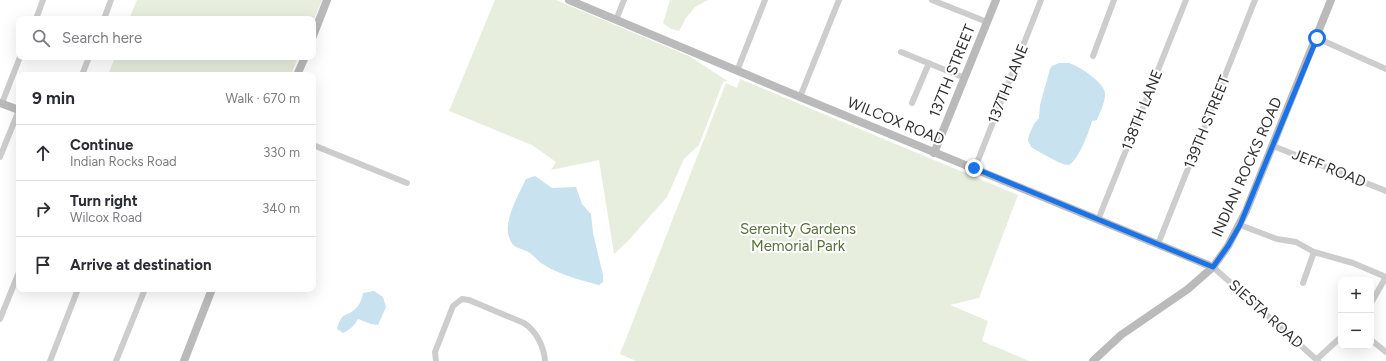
<!DOCTYPE html>
<meta charset="utf-8">
<style>
:root{--surface:#fff;--page:#f7f7f7;--text:#2b2b33;--muted:#7c7c81;--line:#e1e1e2}
body{margin:0;font-family:Figtree,sans-serif;background:var(--page);color:var(--text)}
.controls{position:absolute;right:12px;bottom:12px;display:grid;overflow:hidden;border-radius:8px;box-shadow:0 4px 16px #0002}
.controls button{width:36px;height:36px;display:grid;place-items:center;padding:0;border:0;border-bottom:1px solid var(--line);background:var(--surface);color:var(--text);font:20px sans-serif}
.stop{position:absolute;width:12px;height:12px;margin:-9px;border:3px solid #1a73e8;border-radius:50%;background:#fff}
.stop.end{background:#1a73e8;border-color:#fff;box-shadow:0 1px 4px #0008}
.list{margin:0;padding:0;list-style:none}
h2{display:flex;justify-content:space-between;align-items:center;height:52px;margin:0;padding:0 16px;font-size:17px}
h2 small{font-size:13px;font-weight:400;color:var(--muted)}
.list li{display:grid;grid-template-columns:26px 1fr auto;gap:12px;align-items:center;box-sizing:border-box;height:56px;padding:0 16px;border-top:1px solid var(--line)}
.list b{display:block;font-size:15px;white-space:nowrap}
.list p{margin:0;font-size:13px;white-space:nowrap;color:var(--muted)}
.list em{font-size:13px;font-style:normal;color:var(--muted)}
.icon{flex:none;width:22px;height:22px;fill:none;stroke:currentColor;stroke-width:2;stroke-linecap:round;stroke-linejoin:round}
.map{position:relative;flex:none;width:1386px;height:361px;overflow:hidden}
.search{position:absolute;background:var(--surface);box-shadow:0 4px 16px #0002;left:16px;top:16px;width:300px;height:44px;display:flex;align-items:center;gap:10px;box-sizing:border-box;padding:0 14px;border-radius:8px;color:var(--muted);font-size:15px}
.panel{position:absolute;background:var(--surface);box-shadow:0 4px 16px #0002;left:16px;top:72px;width:300px;height:220px;border-radius:8px}
.map>svg:first-child{display:block}
.green{fill:#e7eedd}
.water{fill:#c8e2ef}
.lines{fill:none;stroke-linecap:round;stroke-linejoin:round}
.street{stroke:#cdcdcd;stroke-width:6}
.secondary{stroke:#bababa;stroke-width:8}
.route{stroke:#1a73e8;stroke-width:5}
.labels{text-anchor:middle;dominant-baseline:central;stroke-width:4;stroke-linejoin:round;paint-order:stroke}
.street-label{font-size:15px;fill:#303030;stroke:#fff}
.park-label{font-size:15px;fill:#567039;stroke:#fff}
</style>
<div class="map">
<svg width="1386" height="361" viewBox="0 0 1386 361">
<rect width="100%" height="100%" fill="#fff"/>
<path class="green" d="M137,0H322L313,22V19H129Z
M495,0H556L691,57L729,82L726,81L723,82L699,145L684,159L667,197L628,241L614,254L599,160L551,170L556,162L532,145L449,111Z
M670,0H708L695,7L686,18L679,31L671,29L663,23Z
M115,57H298L291,75H108Z
M740,79L1018,195L979,298L950,305L988,321L982,341L1029,361H636L620,354L726,83L737,88Z"/>
<path class="water" d="M1059,63C1062,63 1066,63 1069,63C1079,66 1102,81 1105,92C1106,101 1100,112 1097,120L1092,121C1090,130 1077,164 1068,165C1061,165 1038,151 1031,147L1028,140L1029,135L1034,124L1039,118L1040,105L1050,69L1052,66Z
M535,176L552,188L576,187L582,204L591,214L593,233L603,275V282L599,285C579,280 558,274 541,263C537,260 534,256 530,253C521,247 513,250 509,237C503,221 519,194 526,179Z
M374,291L383,297L386,307L378,325L371,324L358,319C354,326 350,330 343,333L337,329C343,309 346,319 356,308C360,305 362,298 363,293Z"/>
<g class="lines">
<path class="street" d="M932,0L987,22
M36,19L43,0
M104,19L111,0
M616,20L624,0
M1317,38L1386,69
M901,52L965,78
M1093,56L1114,0
M737,71L765,0
M82,75L89,57
M800,97L839,0
M2,103L20,57
M912,103L929,63
M313,145L407,183
M1273,146L1386,191
M0,157L19,110
M975,168L1041,0
M1098,220L1186,0
M1240,225L1277,239L1296,242L1314,252L1353,263L1386,277L1371,303
M1158,244L1255,0
M1213,267L1318,361
M1303,283L1314,252
M0,319L19,272
M1371,340L1386,352
M1317,359L1341,337
M50,361L78,289
M116,361L145,289
M436,361L435,352L453,306L462,299L469,300L524,323C536,331 544,346 545,361"/>
<path class="secondary" d="M569,0L800,97L1213,267
M313,36L327,0
M297,75L305,57
M0,103L19,110
M934,153L996,0
M184,361L212,289
M1093,361L1121,335L1188,289L1213,267L1228,246L1246,211L1331,0"/>
</g>
<g class="lines">
<path class="route" d="M974,168L1213,267L1228,246L1240,225L1317,38"/>
</g>
<g class="labels">
<g class="street-label">
<text transform="translate(952 71) rotate(-68)">137TH STREET</text>
<text transform="translate(1008 84) rotate(-68)">137TH LANE</text>
<text transform="translate(1142 110) rotate(-68)">138TH LANE</text>
<text transform="translate(896 121) rotate(22)">WILCOX ROAD</text>
<text transform="translate(1207 122) rotate(-68)">139TH STREET</text>
<text transform="translate(1247 167) rotate(-66)">INDIAN ROCKS ROAD</text>
<text transform="translate(1329 168) rotate(22)">JEFF ROAD</text>
<text transform="translate(1266 314) rotate(42)">SIESTA ROAD</text>
</g>
<g class="park-label">
<text x="798" y="229">Serenity Gardens<tspan x="798" dy="17">Memorial Park</tspan></text>
</g>
</g>
</svg>
<div class="controls">
<button>+</button>
<button>−</button>
</div>
<div class="stop" style="left:1317px;top:38px"></div>
<div class="stop end" style="left:974px;top:168px"></div>
<div class="search"><svg class="icon" aria-label="search" viewBox="0 0 24 24"><circle cx="10" cy="10" r="6"/><path d="M15 15l6 6"/></svg>Search here</div>
<section class="panel">
<h2>9 min<small>Walk · 670 m</small></h2>
<ul class="list">
<li><svg class="icon" aria-label="ahead" viewBox="0 0 24 24"><path d="M12 20V5M6 11l6-6 6 6"/></svg><div><b>Continue</b><p>Indian Rocks Road</p></div><em>330 m</em></li>
<li><svg class="icon" aria-label="right" viewBox="0 0 24 24"><path d="M7 20v-9h11M14 6l5 5-5 5"/></svg><div><b>Turn right</b><p>Wilcox Road</p></div><em>340 m</em></li>
<li><svg class="icon" aria-label="arrive" viewBox="0 0 24 24"><path d="M6 21V4h12l-3 4 3 4H6"/></svg><div><b>Arrive at destination</b></div></li>
</ul>
</section>
</div>
